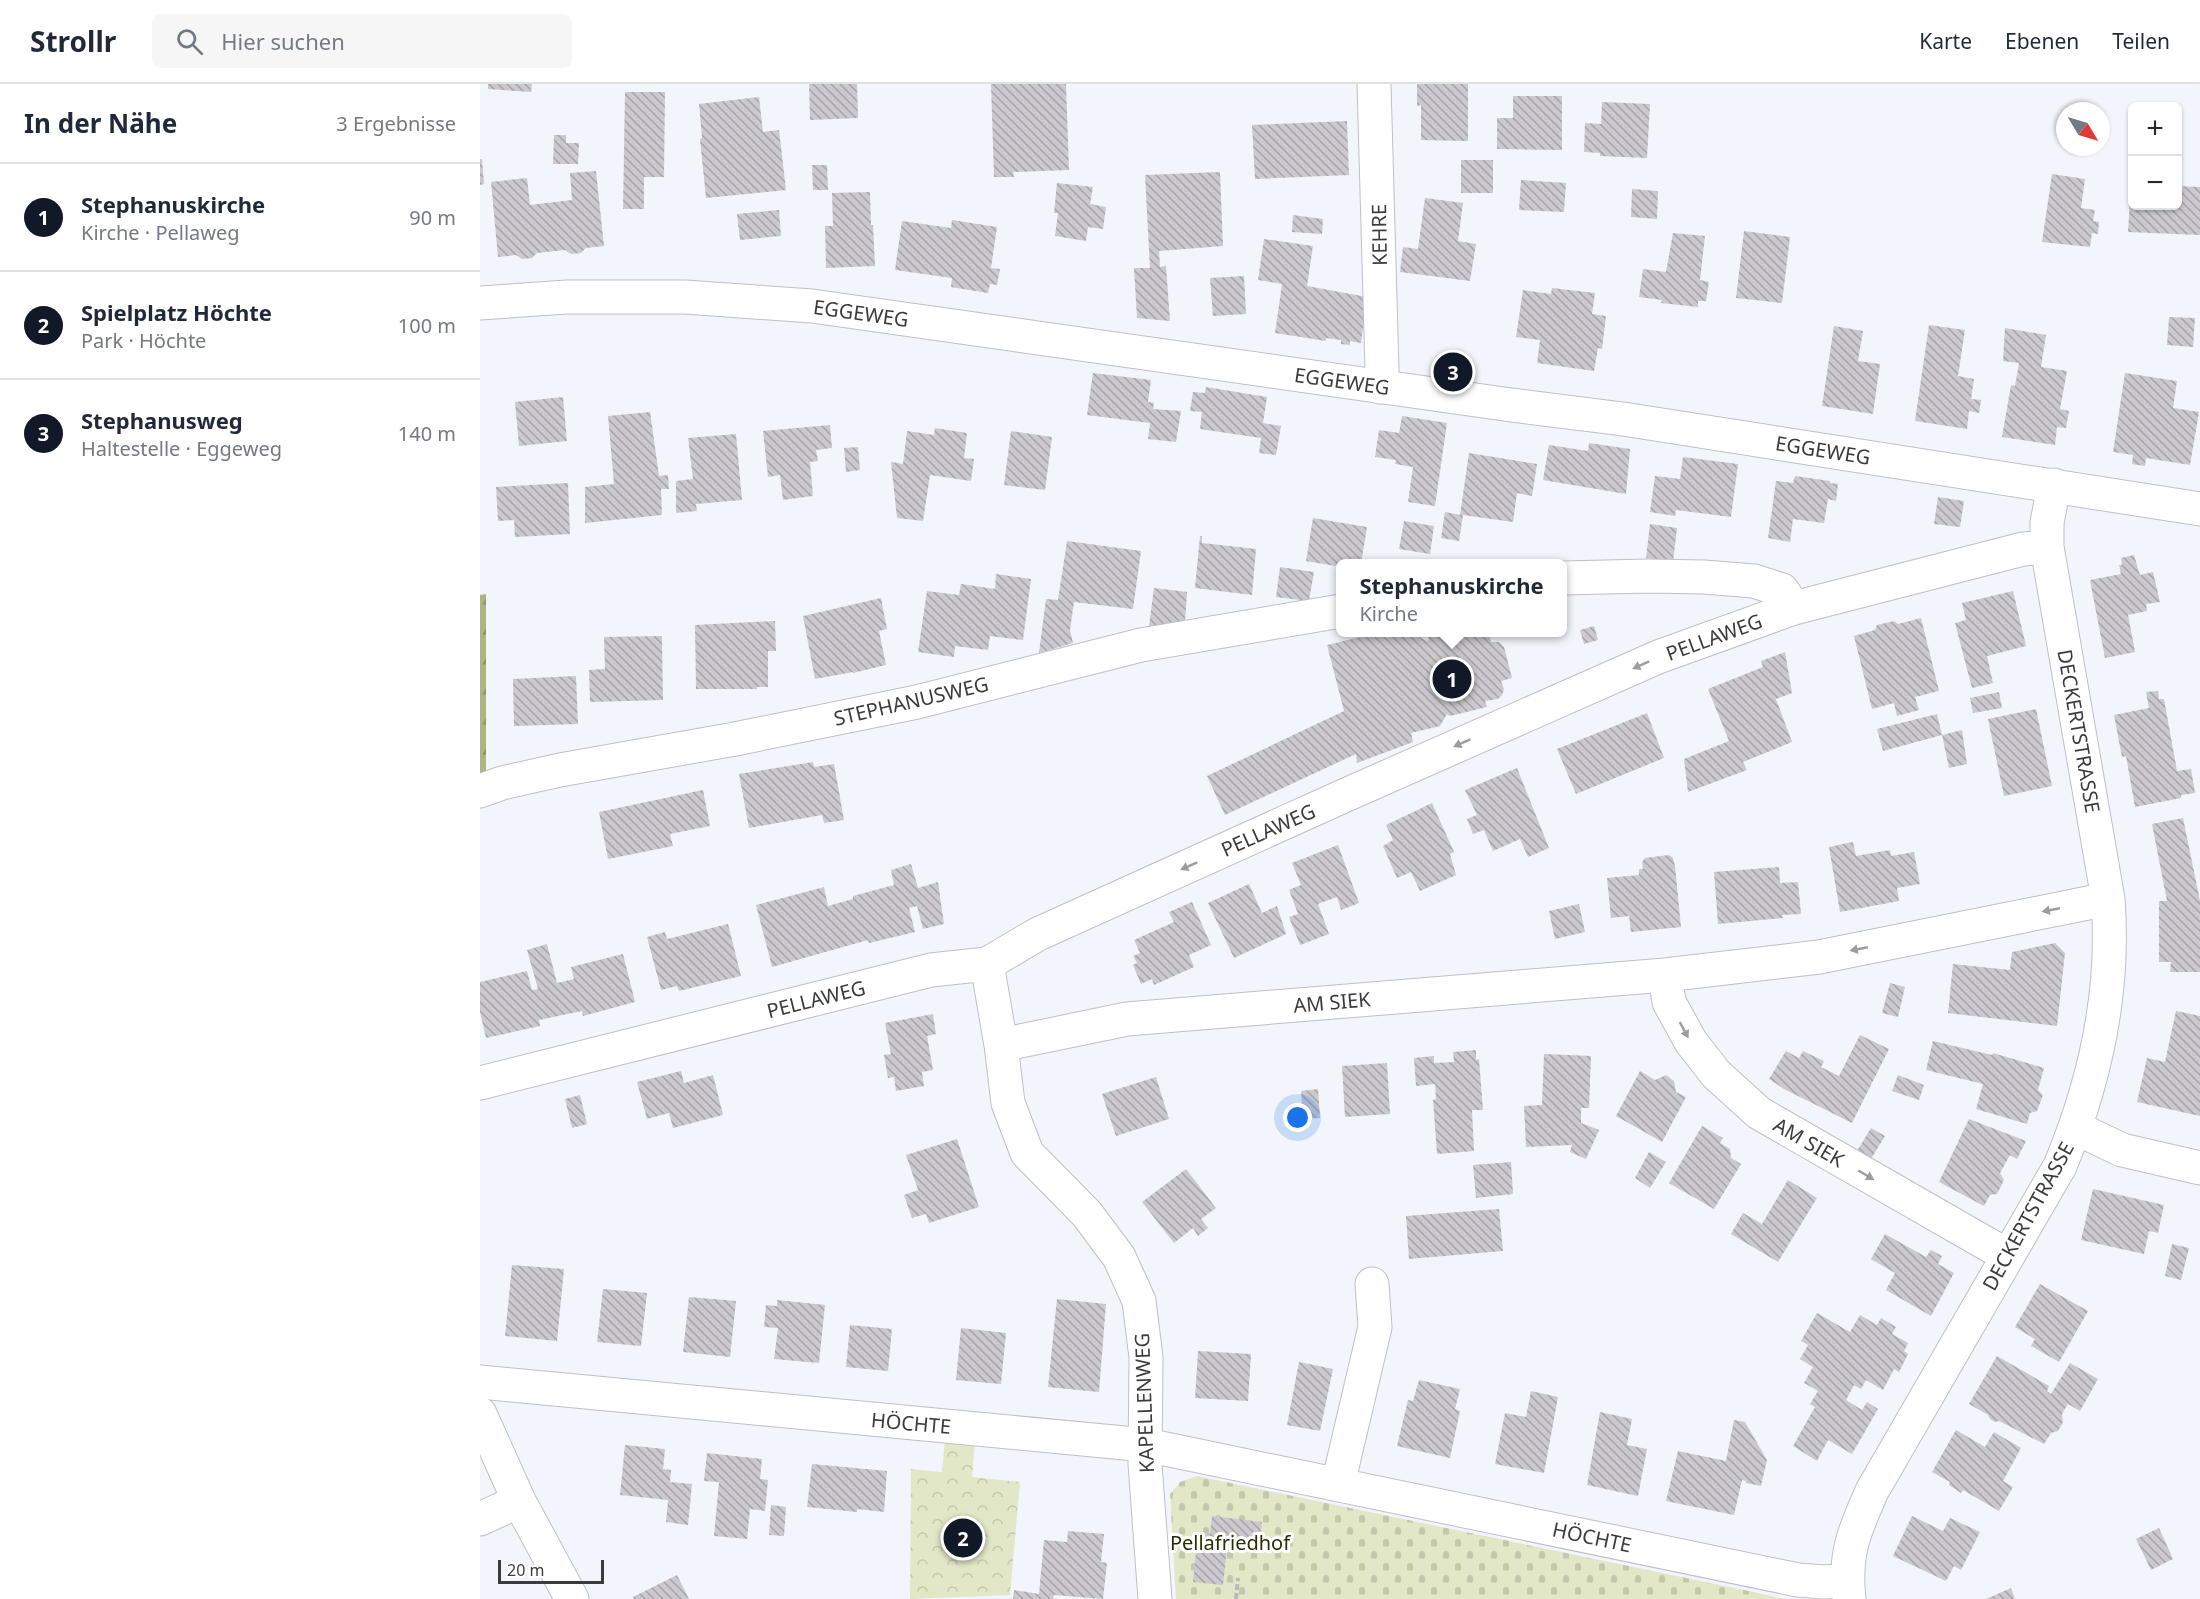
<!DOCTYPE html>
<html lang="de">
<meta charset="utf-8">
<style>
:root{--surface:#fff;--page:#f6f6f7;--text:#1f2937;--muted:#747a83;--line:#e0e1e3;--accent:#111827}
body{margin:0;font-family:"Noto Sans",sans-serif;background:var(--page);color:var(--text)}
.controls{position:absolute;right:18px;top:18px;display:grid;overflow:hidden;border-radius:9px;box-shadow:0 2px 4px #0004}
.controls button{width:54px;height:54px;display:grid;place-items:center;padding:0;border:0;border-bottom:2px solid var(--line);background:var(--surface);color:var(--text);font:30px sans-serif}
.compass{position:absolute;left:1576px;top:18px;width:54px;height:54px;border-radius:50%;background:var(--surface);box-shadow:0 2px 4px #0004;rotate:128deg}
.scale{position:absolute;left:18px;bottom:15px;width:106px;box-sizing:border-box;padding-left:6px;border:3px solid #3a3b3d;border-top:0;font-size:16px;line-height:21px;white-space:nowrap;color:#3a3b3d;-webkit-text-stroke:4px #fff;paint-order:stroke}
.you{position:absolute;left:818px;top:1034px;width:21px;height:21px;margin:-15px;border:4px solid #fff;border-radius:50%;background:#1a73e8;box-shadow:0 0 0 9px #1a73e833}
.badge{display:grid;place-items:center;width:39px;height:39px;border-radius:50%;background:var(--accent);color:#fff;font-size:20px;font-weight:700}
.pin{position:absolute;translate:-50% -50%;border:3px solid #fff;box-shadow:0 2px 6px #0006}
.popup{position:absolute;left:856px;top:475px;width:231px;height:78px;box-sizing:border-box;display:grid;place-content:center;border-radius:9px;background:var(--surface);filter:drop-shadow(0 2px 4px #0005);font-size:20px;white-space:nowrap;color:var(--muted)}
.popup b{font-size:22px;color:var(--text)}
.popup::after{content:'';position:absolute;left:50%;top:100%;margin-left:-12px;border:12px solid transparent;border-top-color:var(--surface)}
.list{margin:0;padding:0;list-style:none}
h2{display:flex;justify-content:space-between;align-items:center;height:78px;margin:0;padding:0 24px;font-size:26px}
h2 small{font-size:20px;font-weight:400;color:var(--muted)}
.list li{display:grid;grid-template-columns:39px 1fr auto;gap:18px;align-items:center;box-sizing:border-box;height:108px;padding:0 24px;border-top:2px solid var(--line)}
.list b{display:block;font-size:22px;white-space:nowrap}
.list p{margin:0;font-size:20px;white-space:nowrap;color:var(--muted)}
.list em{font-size:20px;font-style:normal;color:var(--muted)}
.icon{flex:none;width:33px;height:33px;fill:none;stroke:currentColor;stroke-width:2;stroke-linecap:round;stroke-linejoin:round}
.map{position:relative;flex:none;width:1720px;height:1515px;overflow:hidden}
header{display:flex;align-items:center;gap:36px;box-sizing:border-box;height:84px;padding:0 30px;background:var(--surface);border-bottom:2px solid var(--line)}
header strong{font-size:28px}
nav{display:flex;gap:33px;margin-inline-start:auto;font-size:21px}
.search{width:420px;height:54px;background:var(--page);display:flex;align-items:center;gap:15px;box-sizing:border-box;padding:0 21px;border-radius:9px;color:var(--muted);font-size:22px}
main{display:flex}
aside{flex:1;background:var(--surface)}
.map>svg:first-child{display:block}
.forest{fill:url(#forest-firs)}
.cemetery{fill:url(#cemetery-stones)}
.park{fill:url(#park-crowns)}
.building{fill:url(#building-back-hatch)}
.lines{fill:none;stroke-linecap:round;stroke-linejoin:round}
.street-casing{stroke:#bec0c6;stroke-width:35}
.path{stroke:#b7b9be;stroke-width:4;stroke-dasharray:6 3;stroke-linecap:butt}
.street{stroke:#fff;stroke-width:33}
.oneway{fill:#9c9d9e}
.labels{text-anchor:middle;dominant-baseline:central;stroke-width:6;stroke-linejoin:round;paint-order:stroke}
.street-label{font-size:20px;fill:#3a3b3d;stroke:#fff}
.park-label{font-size:20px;fill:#2b2e05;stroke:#fff}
</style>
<header>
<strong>Strollr</strong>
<div class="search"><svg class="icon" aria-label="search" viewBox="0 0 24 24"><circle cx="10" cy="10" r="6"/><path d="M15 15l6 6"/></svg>Hier suchen</div>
<nav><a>Karte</a><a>Ebenen</a><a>Teilen</a></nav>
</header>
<main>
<aside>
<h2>In der Nähe<small>3 Ergebnisse</small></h2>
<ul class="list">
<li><span class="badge">1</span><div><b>Stephanuskirche</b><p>Kirche · Pellaweg</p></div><em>90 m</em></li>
<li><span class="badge">2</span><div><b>Spielplatz Höchte</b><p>Park · Höchte</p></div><em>100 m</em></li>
<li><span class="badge">3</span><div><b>Stephanusweg</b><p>Haltestelle · Eggeweg</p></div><em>140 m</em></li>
</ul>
</aside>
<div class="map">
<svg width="1720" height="1515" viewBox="0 0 1720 1515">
<defs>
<pattern id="forest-firs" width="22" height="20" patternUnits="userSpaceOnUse" patternTransform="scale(1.5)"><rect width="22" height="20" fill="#aeb581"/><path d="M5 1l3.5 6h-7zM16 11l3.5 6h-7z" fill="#8f946b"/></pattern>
<pattern id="cemetery-stones" width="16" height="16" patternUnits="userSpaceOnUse" patternTransform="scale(1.5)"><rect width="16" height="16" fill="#e2e7c7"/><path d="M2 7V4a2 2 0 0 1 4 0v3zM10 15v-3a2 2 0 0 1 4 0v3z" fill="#c3c7ac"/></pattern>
<pattern id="park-crowns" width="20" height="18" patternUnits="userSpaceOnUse" patternTransform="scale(1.5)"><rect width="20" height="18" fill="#e2e7c7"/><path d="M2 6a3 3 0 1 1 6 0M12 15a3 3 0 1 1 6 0" fill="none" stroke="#c3c7ac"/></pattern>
<pattern id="building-back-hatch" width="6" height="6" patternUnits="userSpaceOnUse" patternTransform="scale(1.5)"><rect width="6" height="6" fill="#cbc9cf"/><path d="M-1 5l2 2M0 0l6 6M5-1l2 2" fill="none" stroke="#a6a4a9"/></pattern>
</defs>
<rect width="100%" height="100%" fill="#f3f5fc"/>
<path class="forest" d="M6,510V722L0,724V511Z"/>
<path class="cemetery" d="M717,1392L1269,1507L1304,1515H696L690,1410L700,1398Z"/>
<path class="park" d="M465,1355L495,1358L492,1393L540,1398L530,1511L430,1515L431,1385L462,1388Z"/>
<path class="building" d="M8,0H52L51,8L8,5Z
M329,0H377L378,34L330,36Z
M511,0H586L589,86L533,88L534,93H514Z
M937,0H988V57L941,56V21L937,22Z
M145,8H185L184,93H164V125H143Z
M1033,12H1082V66L1017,65V34H1033Z
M279,13L283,48L299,46L306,106L226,114L220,55L222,54L219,20Z
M1122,18L1170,20L1167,74L1120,72V69L1104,68L1105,39L1121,40Z
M867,37L869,91L775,95L772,41Z
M74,51H86V59H99L98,80H73Z
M0,75H2L4,100L0,101Z
M981,76H1013V109H981Z
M332,81H347L348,106H333Z
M116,87L124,162L106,164L101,169L91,170L85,166L57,169L52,174L42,175L36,171L18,173L11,98L47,94L50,121L92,116L90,89Z
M740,88L743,162L679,167L680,183L686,182L690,237L657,234L654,184H670L665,91Z
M1572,90L1605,95L1601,124L1615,126L1613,137L1619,138L1618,150L1612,149L1610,163L1562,158Z
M1041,96L1086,99L1084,128L1039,126Z
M1651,98H1652V122H1698V102L1720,103V151L1648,148Z
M577,99L613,103L610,120L626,123L623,145L608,143L606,157L575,152L578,129H574Z
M1152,105L1178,107L1177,135L1151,133Z
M390,108L391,141H393L395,182L346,184L345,142H353L352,109Z
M945,114L983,119L978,157L996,160L990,197L920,188L923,163L938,165Z
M299,126L301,152L260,156L257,130Z
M813,131L843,135L842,150L812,148Z
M472,136L517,143L511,184L520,185L517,201L510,200L508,209L471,203L472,194L415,186L422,137L471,144Z
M1264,147L1310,153L1302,219L1256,214Z
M1193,149L1225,152L1220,196L1229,198L1226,217H1218V223L1181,219L1182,216L1159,213L1163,185L1186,188Z
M784,155L833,162L827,202L887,213L881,259L870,257V261L861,260V256L846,254V257L795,249L802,200L778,196Z
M764,192L766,230L733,232L730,194Z
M1072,204L1115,209L1112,230L1126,232L1122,265L1118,264L1114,287L1057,279L1060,256L1036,253L1043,206L1071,210Z
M1689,233L1715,234L1713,263L1687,261Z
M1449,241L1485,246L1478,292L1494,295L1491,315L1501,316L1499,329L1489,327L1487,345L1435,337Z
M1354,242L1383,247L1378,277L1400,280L1393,330L1342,322Z
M1525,244L1566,251L1561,283L1587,287L1580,325L1589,327L1586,344L1577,343L1575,361L1522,353L1531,301L1535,302L1539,279L1523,277Z
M613,289L671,296L668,318L674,319L673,325L701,327L696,358L668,355L670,339L607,331Z
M1645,289L1697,297L1693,324L1719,328L1710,381L1666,374L1665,382L1652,380L1653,371L1633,368Z
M726,303L787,313L783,339L801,342L796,371L779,369L781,354L720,345L722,328L710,327L713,308L725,309Z
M83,313L87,357L39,362L35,318Z
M170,328L179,392L188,391L189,405H181L182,431L105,439V403L134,400L128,332Z
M922,332L967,339L955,422L928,418L933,383L915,380L916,376L895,373L899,346L919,349Z
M350,341L352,364L336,366L338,377L330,378L333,412L303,416L300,391L288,393L283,347Z
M455,344L487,349L484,374L494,375L491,397L450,391L443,437L417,434L411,378L423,380L427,347L454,351Z
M531,347L572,353L565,406L524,401Z
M256,350L262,416L216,420L217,427L196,429V397L213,395L208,354Z
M1109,359L1150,365L1146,410L1063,396L1069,361L1108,367Z
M378,363L380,386L366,388L364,364Z
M989,369L1057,380L1052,412L1037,409L1033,438L983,431L979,457L961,454L965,428L980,431Z
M1203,373L1258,380L1251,433L1196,426L1195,432L1170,428L1175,392L1200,395Z
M1315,392L1350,397V399L1358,400L1356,417L1348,415L1344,439L1313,435L1310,458L1288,454L1296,397L1313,399Z
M88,399L90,450L35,453L34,436L18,437L16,403Z
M1458,413L1484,417L1480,443L1454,440Z
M833,434L887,443L881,480H861V483L826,477Z
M924,437L954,442L950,470L919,465Z
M1170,440L1197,444L1193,478L1166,474Z
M720,452H722V459L776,465L772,511L715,504Z
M587,457L661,467L653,525L594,518L590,546L593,559L559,569L566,515L578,516Z
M1654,471L1660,491L1673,488L1680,518L1666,520L1667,527L1648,531L1655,568L1625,574L1610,496L1641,490L1639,481H1642L1641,474Z
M800,483L834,488L829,517L796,513Z
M516,490L551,495L543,556L510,552L508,566L475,562L474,573L438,568L447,507L479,511L481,500L515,505Z
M674,504L707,508L705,538L669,542Z
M1533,507L1546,562L1507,572L1513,599L1492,604L1475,539L1486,536L1482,519Z
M401,514L407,545L399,547L406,581L373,589V588L335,595L323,532Z
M1441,534L1459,607L1435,613L1439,626L1417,632L1414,619L1392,625L1374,552L1395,546L1397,541L1414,537L1418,540Z
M295,537L296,567H288V603H277V605H216L215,541Z
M1114,542L1118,556L1104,560L1100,546Z
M897,549H905L906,554L927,549H937L938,552L948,558L949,549H1009L1011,558H1019L1024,563L1032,594L1021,597L1024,605L1022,611L1018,615L1005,617L1007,623L970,632L967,630L960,642L931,649L933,658L877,679L876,670L745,731L727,692L864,627L847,561Z
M182,552L183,616L110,618L109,586L125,585L124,553Z
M1305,568L1312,609L1296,615L1312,658L1263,678L1267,686L1208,708L1204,675L1249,657L1228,605L1283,583L1281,577Z
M96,592L98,640L34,642L33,595Z
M1678,607L1679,615H1684L1697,687L1711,685L1715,709L1701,711V714L1655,723L1646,672L1642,673L1634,631L1669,624L1666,608Z
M1519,608L1522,624L1493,629L1490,614Z
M1556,625L1572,702L1524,712L1508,635Z
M1167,629L1184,674L1096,710L1077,665Z
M1457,630L1462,651L1482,646L1487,680L1469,684L1462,651L1403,667L1397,645Z
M333,678L334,683L354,680L364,736L344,739L342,731L269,744L259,690Z
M1037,684L1069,764L1048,773L1040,755L1013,767L1004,746L993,750L987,735L997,731L985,706Z
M223,706L230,742L190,750L193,762L128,775L119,728Z
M952,719L974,768L970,770L976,791L940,807L931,788L917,794L903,762L913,756L906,741Z
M1703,734L1720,817V888H1690L1691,878H1679V817H1687L1672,740Z
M1373,758L1376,772L1410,766L1411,772L1434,768L1440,800L1417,804L1419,817L1360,828L1349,763Z
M858,761L879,819L861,826L857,813L838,820L849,850L820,861L809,833L818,830L809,806L821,801L812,779Z
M1189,771L1193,774L1195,782L1201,843L1151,848L1149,832L1131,834L1127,794L1159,791V785H1163L1162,778L1165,774Z
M431,780L438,804L458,798L464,840L443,845L437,822L429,824L435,848L389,859L388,856L292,883L276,821L344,803L348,822L373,815V812L414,801L411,786Z
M1299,783L1300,799L1318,798L1321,830L1302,831L1303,834L1238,840L1234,788Z
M769,800L782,829L797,822L806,850L754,874L728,819Z
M712,818L731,861L709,871L714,883L674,901L672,895L661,900L653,881L657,879L653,872L660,869L654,856L694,838L689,828Z
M1099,820L1105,848L1075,855L1069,827Z
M248,840L261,892L199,907L197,902L181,906L167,853L185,848L187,855Z
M1575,859L1585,869L1577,942L1468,929L1473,880L1530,886L1532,868Z
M67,860L77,899L94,895L91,883L143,870L155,918L103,932L102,927L59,936L60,942L6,954L0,928V898L47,887L52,906L58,905L47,866Z
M1410,899L1425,903L1418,933L1402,929Z
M1696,927L1720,932V1032L1657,1018L1667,974L1685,978Z
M453,930L456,950L447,952L453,986L442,988L444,1002L416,1007L414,993L408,994L404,971L411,970L405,939Z
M1380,951L1409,965L1372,1039L1304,1005L1289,995L1306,967L1319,974L1323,967L1344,977L1341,983L1359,992Z
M1453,957L1512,971L1513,969L1564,984L1558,1006L1563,1011L1557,1027L1550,1029L1547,1040L1496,1025L1503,1000L1446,986Z
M996,966V976L999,975L1003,1026H992L994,1067L957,1070L953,1016L956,1015L955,1000L936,1002L934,974L954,972V979L974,978L973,968Z
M1064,970L1111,972L1109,1024H1101V1039L1119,1046L1106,1075L1090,1068L1092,1061L1046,1063L1044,1022L1062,1021Z
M907,979L910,1030L865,1033L862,982Z
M201,987L204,999L233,991L243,1031L193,1044L189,1029L167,1035L157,998Z
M1160,987L1175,996L1186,991L1194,997L1196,1008L1206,1013L1182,1058L1136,1032Z
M1418,991L1444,1001L1439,1016L1412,1007Z
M676,993L689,1035L636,1052L622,1010Z
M838,1005L840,1034L823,1035L821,1007Z
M100,1011L107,1040L92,1044L85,1015Z
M1489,1035L1546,1057L1537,1075L1530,1071L1520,1089L1524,1096L1517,1110L1510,1111L1504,1122L1459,1098Z
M1222,1042L1243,1054L1240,1059L1250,1065L1251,1074L1261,1080L1234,1125L1189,1099Z
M1391,1044L1405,1052L1391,1075L1377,1067Z
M477,1055L499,1123L449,1139L446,1130L432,1134L424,1111L438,1106L426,1071Z
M1169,1068L1186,1078L1170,1104L1155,1094Z
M1031,1078L1033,1110L996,1114L993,1081Z
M706,1085L736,1124L721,1135L728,1144L718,1152L713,1144L694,1159L662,1118Z
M1308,1096L1337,1114L1298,1178L1251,1150L1263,1129L1282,1140Z
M1613,1105L1684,1121L1678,1149L1669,1147L1664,1170L1601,1156Z
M1019,1125L1023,1167L929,1175L926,1132Z
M1405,1150L1446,1173L1451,1166L1462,1172L1458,1180L1474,1189L1451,1232L1406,1206L1415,1189L1391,1175Z
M1692,1160L1709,1164L1701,1196L1685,1192Z
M32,1181L84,1185L77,1257L25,1252Z
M1560,1200L1608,1227L1579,1278L1551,1262L1555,1255L1535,1243Z
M123,1205L167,1209L161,1262L117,1258Z
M209,1213L256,1217L250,1273L203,1268Z
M577,1215L626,1220L619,1308L568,1303Z
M297,1216L345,1221L339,1279L294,1275L298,1244L284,1243L286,1221L297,1222Z
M1337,1229L1370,1248L1380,1231L1397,1241L1401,1234L1416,1243L1412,1250L1428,1259L1424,1267L1428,1270L1419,1288L1414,1285L1403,1306L1386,1296L1381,1305L1374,1301L1366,1316L1382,1326L1387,1318L1398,1325L1372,1370L1348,1356L1337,1377L1313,1362L1335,1323L1330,1320L1338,1307L1324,1299L1333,1283L1320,1275L1328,1261L1321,1257Z
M370,1241L412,1245L408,1287L366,1283Z
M481,1244L526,1249L521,1300L476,1296Z
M718,1267L771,1270L768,1317L715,1314Z
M1517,1272L1569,1302L1567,1307L1571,1310L1590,1279L1618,1295L1600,1327L1588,1320L1582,1330L1583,1338L1578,1347L1571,1349L1564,1360L1519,1337L1515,1338L1510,1335L1508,1331L1489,1320Z
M819,1278L853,1285L840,1347L807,1341Z
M939,1296L980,1305L975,1325L980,1327L970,1374L917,1362L928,1316L933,1317Z
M1051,1307L1078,1313L1064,1389L1015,1380L1025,1329L1046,1333Z
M1120,1328L1152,1335L1147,1361L1167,1365L1158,1412L1107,1401Z
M1254,1336L1265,1338L1287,1376L1281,1402L1266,1399V1397L1262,1396L1254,1431L1186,1417L1198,1367L1246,1377Z
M1476,1346L1505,1363L1514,1348L1541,1364L1523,1397L1533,1403L1519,1427L1483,1406L1481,1409L1469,1401L1470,1398L1452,1388Z
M145,1361L185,1365L183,1385L191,1386L190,1398L212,1400L208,1441L186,1438L188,1416L140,1411Z
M227,1369L282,1375L280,1395L288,1396L285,1427L270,1425L267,1455L234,1452L239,1398L224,1397Z
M332,1380L407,1387L404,1428L377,1425V1428L327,1423Z
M291,1421L306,1423L304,1452L289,1451Z
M732,1432L782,1438L778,1467L747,1463L743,1501L713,1498L718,1448L730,1450Z
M1432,1432L1463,1447L1470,1434L1500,1448L1481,1486L1474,1482L1466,1497L1413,1472Z
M1679,1444L1693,1475L1671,1486L1656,1455Z
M588,1447L624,1450L621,1478L627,1479L623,1515L574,1511L573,1515H533L534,1506L559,1510L564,1456L587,1458Z
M197,1491L209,1515H154L153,1513Z
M1531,1504L1535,1515H1506Z"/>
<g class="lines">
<defs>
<path id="street" d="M894,0L902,286L900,303
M0,219L87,213H205L332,222L1024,320L1143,335L1720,425
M1083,494L1168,492L1224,493L1274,497L1302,506L1314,524
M0,707L22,699L80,686L255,655L437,618L661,561L861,527
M507,880L521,961L528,1019L547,1069L607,1130L639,1173L659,1217L666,1273L665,1380L675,1515
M1185,891L1189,918L1211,958L1236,990L1279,1029L1528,1172
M521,961L647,935L1185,891L1339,873L1628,815
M0,999L451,886L507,880L558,850L868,710L1178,573L1314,524L1543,465L1567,463
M1596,1044L1642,1066L1720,1084
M0,1298L666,1361L1318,1496L1344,1498L1367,1496
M0,1330L39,1417L92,1515
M858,1400L895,1243L892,1200
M0,1435L39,1417
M1369,1515C1364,1469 1374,1448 1392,1407L1580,1082C1615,998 1635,906 1628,815L1567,463V439L1574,401"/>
</defs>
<use href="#street" class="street-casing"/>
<path class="path" d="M756,1515L758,1494"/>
<use href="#street" class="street"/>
</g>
<defs><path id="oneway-solid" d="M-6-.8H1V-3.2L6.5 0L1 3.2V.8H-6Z" transform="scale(1.5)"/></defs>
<g class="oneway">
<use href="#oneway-solid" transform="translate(1161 581) rotate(156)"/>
<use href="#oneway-solid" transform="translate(982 659) rotate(156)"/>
<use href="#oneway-solid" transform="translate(709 782) rotate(156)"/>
<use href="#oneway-solid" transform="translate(1571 826) rotate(169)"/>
<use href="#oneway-solid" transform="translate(1379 865) rotate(169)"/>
<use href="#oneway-solid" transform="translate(1204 946) rotate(62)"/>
<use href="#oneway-solid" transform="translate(1386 1091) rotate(30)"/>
</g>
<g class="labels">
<g class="street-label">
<text transform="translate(899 151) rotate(-91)">KEHRE</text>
<text transform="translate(381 229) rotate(8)">EGGEWEG</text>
<text transform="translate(862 297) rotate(8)">EGGEWEG</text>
<text transform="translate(1343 366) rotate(9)">EGGEWEG</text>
<text transform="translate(1234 553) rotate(-20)">PELLAWEG</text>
<text transform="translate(431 617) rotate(-13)">STEPHANUSWEG</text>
<text transform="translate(1599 647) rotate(80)">DECKERTSTRASSE</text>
<text transform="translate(788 746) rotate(-24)">PELLAWEG</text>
<text transform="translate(336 915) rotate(-14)">PELLAWEG</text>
<text transform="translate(852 918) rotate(-5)">AM SIEK</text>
<text transform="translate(1329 1058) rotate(30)">AM SIEK</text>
<text transform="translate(1548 1132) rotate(-61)">DECKERTSTRASSE</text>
<text transform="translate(664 1319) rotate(-92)">KAPELLENWEG</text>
<text transform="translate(431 1339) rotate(5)">HÖCHTE</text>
<text transform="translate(1112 1453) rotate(12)">HÖCHTE</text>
</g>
<g class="park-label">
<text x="750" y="1458">Pellafriedhof</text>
</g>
</g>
</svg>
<div class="controls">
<button>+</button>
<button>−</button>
</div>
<svg class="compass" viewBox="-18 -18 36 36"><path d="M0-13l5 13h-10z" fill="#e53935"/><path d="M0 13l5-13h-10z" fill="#747a83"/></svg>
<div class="scale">20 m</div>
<div class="you"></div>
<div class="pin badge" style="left:972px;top:595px">1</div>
<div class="popup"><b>Stephanuskirche</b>Kirche</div>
<div class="pin badge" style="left:483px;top:1454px">2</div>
<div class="pin badge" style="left:973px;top:288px">3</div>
</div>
</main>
